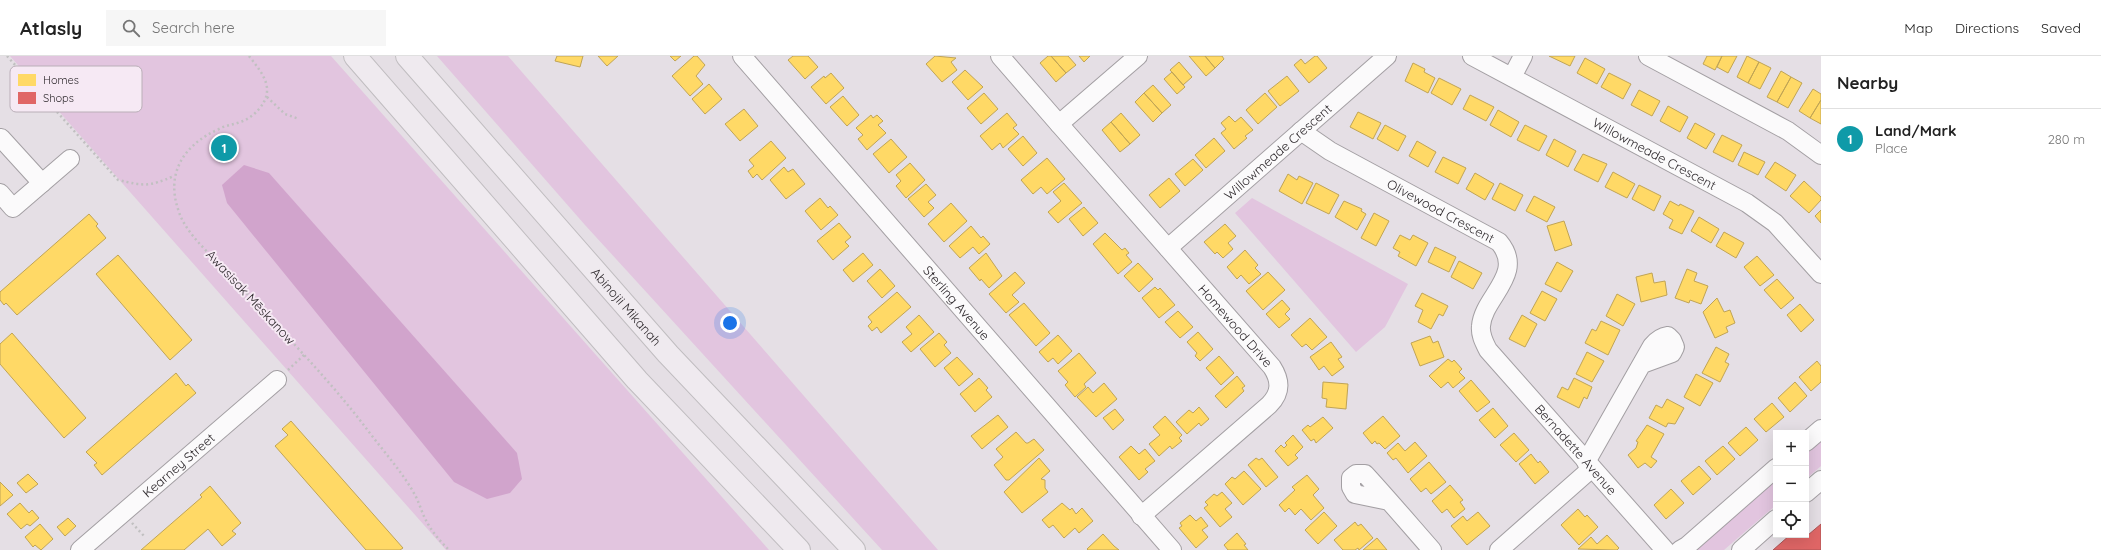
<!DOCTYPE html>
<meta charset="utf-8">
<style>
:root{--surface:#fff;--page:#f6f6f6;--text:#222;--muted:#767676;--line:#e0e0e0;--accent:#b45309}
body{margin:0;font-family:Quicksand,sans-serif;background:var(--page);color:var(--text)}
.controls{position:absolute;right:12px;bottom:12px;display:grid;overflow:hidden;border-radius:0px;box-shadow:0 4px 16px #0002}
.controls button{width:36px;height:36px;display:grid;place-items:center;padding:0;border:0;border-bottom:1px solid var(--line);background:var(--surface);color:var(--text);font:20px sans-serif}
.you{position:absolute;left:730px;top:267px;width:14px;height:14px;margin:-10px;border:3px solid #fff;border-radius:50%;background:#1a73e8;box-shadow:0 0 0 6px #1a73e833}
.badge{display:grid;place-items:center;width:26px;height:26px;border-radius:50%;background:var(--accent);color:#fff;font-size:13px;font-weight:700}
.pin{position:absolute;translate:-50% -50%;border:2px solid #fff;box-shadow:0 1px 4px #0006}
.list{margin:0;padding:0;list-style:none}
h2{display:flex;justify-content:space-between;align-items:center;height:52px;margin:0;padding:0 16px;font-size:17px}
h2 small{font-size:13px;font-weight:400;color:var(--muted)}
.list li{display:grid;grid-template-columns:26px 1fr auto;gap:12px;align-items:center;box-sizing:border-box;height:60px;padding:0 16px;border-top:1px solid var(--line)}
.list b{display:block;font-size:15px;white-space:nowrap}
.list p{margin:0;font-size:13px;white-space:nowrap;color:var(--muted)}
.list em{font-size:13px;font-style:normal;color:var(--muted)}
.icon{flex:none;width:22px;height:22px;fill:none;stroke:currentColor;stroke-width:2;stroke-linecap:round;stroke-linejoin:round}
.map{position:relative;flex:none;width:1821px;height:494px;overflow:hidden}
header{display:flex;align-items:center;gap:24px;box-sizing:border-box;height:56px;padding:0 20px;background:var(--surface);border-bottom:1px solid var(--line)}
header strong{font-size:19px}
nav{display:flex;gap:22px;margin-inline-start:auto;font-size:14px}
.search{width:280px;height:36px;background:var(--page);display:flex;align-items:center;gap:10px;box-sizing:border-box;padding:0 14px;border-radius:0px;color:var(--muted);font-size:15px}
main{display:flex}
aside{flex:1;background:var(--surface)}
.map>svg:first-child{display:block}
.green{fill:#e2c5df}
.water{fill:#d1a4cc}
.homes{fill:#ffd966;stroke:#c0a455}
.shops{fill:#e06666;stroke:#ab5455}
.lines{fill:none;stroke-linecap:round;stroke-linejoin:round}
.minor-casing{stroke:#a39fa3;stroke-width:20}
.major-casing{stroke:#c0bdc0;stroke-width:24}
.path{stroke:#c1c0c1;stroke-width:2.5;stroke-dasharray:2 3;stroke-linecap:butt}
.minor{stroke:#fbfafb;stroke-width:18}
.major{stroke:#efeaef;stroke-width:22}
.labels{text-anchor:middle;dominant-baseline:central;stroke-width:4;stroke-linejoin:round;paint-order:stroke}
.street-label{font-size:13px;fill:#2e292d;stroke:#f6e9f4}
.key{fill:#f6e9f4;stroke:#baafb8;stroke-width:1}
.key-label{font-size:11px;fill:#2e292d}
</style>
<header>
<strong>Atlasly</strong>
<div class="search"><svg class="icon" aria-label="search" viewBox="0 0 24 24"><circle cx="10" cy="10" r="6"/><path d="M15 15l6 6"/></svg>Search here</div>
<nav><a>Map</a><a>Directions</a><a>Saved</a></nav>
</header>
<main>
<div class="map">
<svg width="1821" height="494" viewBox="0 0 1821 494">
<rect width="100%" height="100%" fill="#e5dfe5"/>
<path class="green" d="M10,0H331L769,494H446Z
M437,0H508L938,494H882L585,169Z
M1252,142L1408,228L1385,271L1356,296L1235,157Z
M1821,383V410L1806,423V396Z
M1776,423V449L1724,494H1694Z"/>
<path class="water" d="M244,109L269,117L517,397L522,423L510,437L487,443L454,426L227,147L222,129Z"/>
<path class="homes" d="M557,0H583L580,11L555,5Z
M598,0H618L607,10Z
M670,0H681L675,5Z
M694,0H697L705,9L696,20L703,28L690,40L672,20Z
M793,0H808L818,11L805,23L788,4Z
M935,0L956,2L951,6L957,14L942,26L926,8Z
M1048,0H1051L1066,17L1056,26L1040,7Z
M1051,0H1068L1076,9L1066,17Z
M1079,0H1090L1084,6Z
M1189,0H1205L1215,12L1206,20Z
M1205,0H1222L1224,3L1215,12Z
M1315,0H1317L1327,12L1309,27L1294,9L1301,3L1305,8Z
M1549,0H1575L1570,10Z
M1707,0H1722L1715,14L1703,8Z
M1722,0H1737L1728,17L1717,11Z
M1747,0L1759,6L1748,27L1737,21Z
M1585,2L1605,13L1597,28L1577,17Z
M1179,6L1192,21L1183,29L1170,14Z
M1759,6L1771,12L1760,33L1748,27Z
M1413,7L1425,13L1424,16L1435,22L1428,37L1405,25Z
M965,14L983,31L968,44L952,26Z
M1781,15L1791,21L1777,46L1767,41Z
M1172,16L1185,31L1177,38L1164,23Z
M831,17L844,32L826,48L811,31L824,20L825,22Z
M1609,17L1631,28L1623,43L1601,31Z
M1287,20L1299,35L1280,50L1268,35Z
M1791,21L1802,27L1788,52L1777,46Z
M1439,22L1461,33L1452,49L1431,37Z
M709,28L722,43L705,58L692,43Z
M1153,29L1171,49L1162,57L1144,37Z
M1813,33L1821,38V44L1810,62L1799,55Z
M1639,34L1660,45L1652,60L1631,49Z
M984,37L998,53L981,68L967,52Z
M1144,37L1162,57L1153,66L1135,46Z
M1265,37L1277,51L1258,68L1246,54Z
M1470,39L1494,51L1486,65L1463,53Z
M843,40L859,59L847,70L830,51Z
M1821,44V68L1810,62Z
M1668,50L1688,61L1680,76L1660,65Z
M744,53L758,70L740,85L725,68Z
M1498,54L1519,66L1511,81L1490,69Z
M1358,56L1381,67L1373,83L1350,71Z
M1007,57L1017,69L1013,72L1019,78L1003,92L1000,87L992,94L980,80Z
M1121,57L1140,79L1130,88L1111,66Z
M871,59L873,62L877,59L883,65L878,69L886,77L867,94L858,83L863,79L856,72Z
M1229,60L1235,66L1241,61L1253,74L1245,80L1247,82L1234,93L1221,77L1226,73L1221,67Z
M1111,66L1130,88L1120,96L1102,74Z
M1695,67L1715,78L1706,93L1687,82Z
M1385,69L1406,80L1398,95L1377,83Z
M1525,69L1547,80L1539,95L1517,84Z
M1722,79L1742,89L1733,106L1713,96Z
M1023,80L1037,97L1023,110L1008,93Z
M1214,82L1225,95L1206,112L1195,99Z
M891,83L907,101L889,117L873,98Z
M1554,83L1576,95L1568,111L1546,99Z
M771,85L786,102L762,124L757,118L753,122L748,115L754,110L749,104Z
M1417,85L1436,96L1428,111L1409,100Z
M1744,96L1765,106L1758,119L1738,109Z
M1583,98L1607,108L1598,126L1574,114Z
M1443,101L1466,112L1458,128L1435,116Z
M1047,102L1065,123L1047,138L1041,131L1033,138L1021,124Z
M1193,103L1203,114L1185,130L1175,118Z
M1775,106L1796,119L1786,135L1765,121Z
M910,107L925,124L906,142L896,130L901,125L896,119Z
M784,111L788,116L793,113L805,128L786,143L770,124Z
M1613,116L1635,128L1627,142L1605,131Z
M1475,117L1494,128L1485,144L1466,133Z
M1288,118L1297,124L1299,120L1313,127L1302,148L1279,135Z
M1169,122L1180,135L1160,152L1149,139Z
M1804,125L1821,141V144L1809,157L1790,140Z
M1064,127L1082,147L1058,167L1048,156L1061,145L1053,136Z
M1316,127L1339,139L1329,158L1306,147Z
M1500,127L1523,139L1515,155L1492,143Z
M926,128L936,139L928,146L934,152L924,161L908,143Z
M1639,129L1661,140L1654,155L1632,143Z
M1534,140L1555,151L1547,166L1526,155Z
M820,142L828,152L830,150L838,159L821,174L805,155Z
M1344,145L1362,153L1361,155L1366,158L1357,174L1335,161Z
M1670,145L1679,150L1680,148L1694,155L1682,178L1669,172L1673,164L1663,158Z
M951,147L967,165L944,186L928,168Z
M1084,151L1098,167L1083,180L1069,163Z
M1821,154V167L1815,160Z
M1374,157L1389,165L1376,190L1361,182Z
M89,158L98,168L96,170L106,182L17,259L6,247L4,249L0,244V236Z
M1699,161L1719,173L1711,187L1691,175Z
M1564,165L1572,189L1555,195L1547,170Z
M839,167L851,181L845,186L849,190L833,204L817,185Z
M1225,168L1236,180L1228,187L1233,193L1223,202L1217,196L1215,198L1204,186Z
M971,170L981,182L983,180L990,188L979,198L973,191L960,202L949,190Z
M1724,176L1744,187L1736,202L1716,190Z
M1105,177L1122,194L1125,192L1129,197L1126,199L1132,206L1118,218L1093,188Z
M1400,179L1410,184L1413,179L1428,187L1416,210L1398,200L1400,196L1393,192Z
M1435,191L1456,201L1449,216L1428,206Z
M1245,194L1258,209L1255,212L1261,218L1249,228L1241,219L1237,223L1227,211Z
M863,197L873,209L853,226L843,214Z
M986,197L1002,220L989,232L981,223L980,225L969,212Z
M118,199L192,284L170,304L96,218Z
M1757,200L1774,219L1760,230L1744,211Z
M1459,205L1482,217L1473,233L1451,221Z
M1557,206L1573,215L1561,236L1545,228Z
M1138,207L1153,223L1139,236L1124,220Z
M880,213L895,230L882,242L867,225Z
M1687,213L1697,217L1694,225L1708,230L1701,248L1690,244L1689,247L1675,242Z
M1015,216L1025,227L1012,239L1019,246L1006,257L989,238Z
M1268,216L1285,234L1263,254L1246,235Z
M1652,217L1654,227L1665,225L1667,239L1641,246L1636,221Z
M1777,223L1794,242L1781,253L1764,234Z
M1155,231L1158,234L1160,232L1175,249L1159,262L1142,242Z
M1542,235L1557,243L1545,265L1530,257Z
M897,236L911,251L881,277L877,271L872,275L868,270L872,266L868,261Z
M1422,237L1448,250L1443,260L1439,258L1431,273L1418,266L1423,254L1415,250Z
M1617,238L1635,248L1623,270L1606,260Z
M1717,242L1724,256L1730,254L1735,267L1726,271L1728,276L1715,282L1703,256Z
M1282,244L1290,253L1285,258L1290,263L1279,272L1266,258Z
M1024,247L1050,277L1036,290L1009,259Z
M1800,248L1814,264L1801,276L1787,259Z
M1178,255L1193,271L1180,282L1165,266Z
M919,259L934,276L911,296L902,286L912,278L906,271Z
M1522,259L1537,268L1525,291L1509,283Z
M1310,262L1327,281L1312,294L1306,288L1302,291L1291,279Z
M1601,265L1620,274L1608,299L1585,287L1592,273L1596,275Z
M1198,276L1213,293L1200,305L1195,300L1197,297L1187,286Z
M12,277L86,362L64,382L0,308V288Z
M939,277L947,286L944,289L951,297L935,311L920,293Z
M1058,279L1072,295L1058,308L1053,302L1048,306L1039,296Z
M1430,280L1433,287L1438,285L1444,301L1420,310L1411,287Z
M1331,286L1342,301L1338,303L1344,311L1332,320L1324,310L1319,314L1310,301Z
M1716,291L1729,298L1725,306L1729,308L1720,326L1702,317Z
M1587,296L1604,305L1592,326L1576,318Z
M1079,297L1096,317L1084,328L1086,331L1075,341L1065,329L1068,326L1058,315Z
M1219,300L1234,317L1221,329L1206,312Z
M957,301L973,318L959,330L944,312Z
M1448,303L1452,306L1454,304L1462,313L1459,316L1465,322L1453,332L1448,326L1441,332L1429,320Z
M1817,305L1821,310V326L1811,335L1799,321Z
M176,317L186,330L188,328L196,337L102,419L94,409L97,407L86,396Z
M1696,318L1713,327L1700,350L1684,341Z
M1237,320L1245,330L1242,332L1244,335L1226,352L1215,340Z
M979,322L988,332L986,334L992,341L975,356L960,338Z
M1574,322L1592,331L1587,343L1584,341L1579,352L1557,341L1562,331L1568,334Z
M1471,324L1490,346L1477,356L1459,335Z
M1323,326L1348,328L1346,353L1326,351L1327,343L1322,342Z
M1795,326L1807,340L1790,356L1778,342Z
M1104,327L1117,343L1096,361L1077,341L1088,331L1093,337Z
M1667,343L1684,352L1675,368L1668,367L1666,371L1649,362L1656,349L1662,352Z
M1772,347L1784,361L1766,376L1754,363Z
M1199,351L1209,363L1201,370L1199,367L1187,378L1176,366L1189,354L1193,357Z
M1493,352L1508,370L1495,382L1479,364Z
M1115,353L1124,364L1113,374L1103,362Z
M998,359L1008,371L982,393L971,380Z
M1165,360L1182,379L1179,382L1182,385L1172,393L1170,390L1159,400L1149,388L1160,379L1153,371Z
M1383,360L1400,380L1385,393L1379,387L1377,388L1375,385L1372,388L1363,377Z
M1323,361L1333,372L1316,387L1314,383L1311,385L1302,374L1308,369L1310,371Z
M291,365L403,492L400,494H366L275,390L288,379L282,373Z
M1647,369L1664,378L1651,401L1657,405L1651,412L1645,407L1638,412L1628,399L1636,392L1638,386L1636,385Z
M1746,371L1758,384L1740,400L1728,387Z
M1016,376L1026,387H1028L1034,383L1044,394L1009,424H1006L994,409L1003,401L996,393Z
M1514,377L1529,394L1516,406L1500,389Z
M1293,379L1303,391L1295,399L1298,402L1288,410L1275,395L1281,389L1284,392L1287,389L1285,387Z
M1415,386L1427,400L1408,417L1396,402L1393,404L1387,397L1398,387L1405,395Z
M1131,390L1139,398L1145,393L1155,405L1145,413L1148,416L1139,424L1119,401Z
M1723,390L1735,403L1717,419L1705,405Z
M1531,398L1538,407L1540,405L1549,416L1535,428L1519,408Z
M1039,402L1050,415L1041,423L1045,424V432L1048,436L1022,457L1004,436Z
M1256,402L1259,404L1262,402L1278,421L1266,431L1248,409Z
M1429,406L1446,426L1431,438L1426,432L1421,436L1410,423Z
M1699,410L1711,423L1693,439L1681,425Z
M1244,415L1261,433L1243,449L1225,428L1232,421L1235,423Z
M28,418L38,428L26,437L17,427Z
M1307,419L1319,433L1313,439L1324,452L1311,464L1301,453L1295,459L1289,452L1285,456L1279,449L1295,434L1292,431Z
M0,426L13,439L0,450Z
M1450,429L1463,444L1460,446L1465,453L1454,462L1447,453L1442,457L1432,445Z
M210,430L241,467L232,475L236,478L222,490L208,473L184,494H141L202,441L200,439Z
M1671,433L1684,447L1666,463L1654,449Z
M1222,436L1232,447L1225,453L1232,461L1220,471L1204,452L1208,449L1205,446L1214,438L1217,440Z
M20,447L29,457L32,454L39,462L30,470L27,468L21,473L7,458Z
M1062,447L1070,454L1072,452L1076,458L1082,452L1093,465L1079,477L1075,472L1064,482L1053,469L1049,472L1042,464Z
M1578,453L1585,461L1587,459L1598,471L1579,489L1561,469Z
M1324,456L1337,470L1318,488L1305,474Z
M1478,456L1490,470L1467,489L1451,470L1463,460L1467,465Z
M1190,459L1196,465L1201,461L1208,470L1202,474L1208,481L1196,492L1179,472L1182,470L1180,467Z
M68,462L76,470L65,480L57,471Z
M1355,466L1358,470L1361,468L1373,482L1359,494L1358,492L1355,494H1343L1334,484Z
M40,468L53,483L41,494L35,489L33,491L25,481Z
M1237,477L1246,488L1244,489L1248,494H1228L1224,489Z
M1103,478L1114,490L1119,494H1088L1087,493Z
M1607,479L1619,492L1617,494L1578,493L1591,481L1597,488Z
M1377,482L1387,494H1363Z"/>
<path class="shops" d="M1821,468V494H1773L1790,479H1806V477L1808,479Z"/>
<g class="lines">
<defs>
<g id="minor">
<path id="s1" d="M742,0L1172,494"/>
<path d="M1000,0L1059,68L1138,0"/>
<path id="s2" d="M1472,0L1747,147L1775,167L1821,218"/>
<path d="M1648,0L1788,75L1821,99"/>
<path d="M1512,21L1523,0"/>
<path id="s3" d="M1059,68L1272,311C1281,325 1281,337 1269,349L1141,460"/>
<path id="s4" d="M1301,75L1330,95L1499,186C1526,218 1483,241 1481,270C1480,279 1484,286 1488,294L1665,494"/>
<path d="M1,82L42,127"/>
<path d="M0,137L13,152L70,103"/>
<path id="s5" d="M1168,192L1387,0"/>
<path d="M1806,386L1821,373"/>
<path d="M1586,406L1652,290C1657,284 1661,281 1668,280L1672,284L1675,291L1672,297L1642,308"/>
<path d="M1806,437L1821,424"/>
<path d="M1389,445L1355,438L1351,431V422L1356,418H1365C1388,443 1410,469 1432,494"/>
<path id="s6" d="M80,494L277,324"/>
<path d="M1499,494L1592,412"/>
<path d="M1680,494L1687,490L1776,412"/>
<path d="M1741,494L1776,463"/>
</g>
<g id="major">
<path d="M355,0L637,324L799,494"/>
<path id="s7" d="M407,0L668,298L854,494"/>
</g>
</defs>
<use href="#minor" class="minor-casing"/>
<use href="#major" class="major-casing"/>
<path class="path" d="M7,0L118,124C145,130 148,131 174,120
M249,0C263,18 276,33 259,53C254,59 247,64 240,66C233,69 226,69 219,73C183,89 165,118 179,156C187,180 213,200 230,219C277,271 327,320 369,376C385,397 403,417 415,439C420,448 422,458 427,466C432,476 441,486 449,494
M267,41L285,58L299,63
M288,314L305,298
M132,467L144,480"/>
<use href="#minor" class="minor"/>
<use href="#major" class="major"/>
</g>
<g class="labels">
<g class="street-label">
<text stroke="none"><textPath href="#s5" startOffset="146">Willowmeade Crescent</textPath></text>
<text stroke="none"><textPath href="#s2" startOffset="207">Willowmeade Crescent</textPath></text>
<text stroke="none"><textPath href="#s4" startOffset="161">Olivewood Crescent</textPath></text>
<text transform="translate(251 241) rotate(47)">Awasisak Mēskanow</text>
<text stroke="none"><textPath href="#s1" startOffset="327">Sterling Avenue</textPath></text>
<text stroke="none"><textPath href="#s7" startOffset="333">Abinojii Mikanah</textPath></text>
<text stroke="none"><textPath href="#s3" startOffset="268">Homewood Drive</textPath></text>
<text stroke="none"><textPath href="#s4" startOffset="478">Bernadette Avenue</textPath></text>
<text stroke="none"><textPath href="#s6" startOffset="130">Kearney Street</textPath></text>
</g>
</g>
<rect x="10" y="10" width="132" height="46" rx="6" class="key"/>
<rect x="18" y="18" width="18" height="12" fill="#ffd966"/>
<rect x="18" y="36" width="18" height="12" fill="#e06666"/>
<g class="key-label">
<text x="43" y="28">Homes</text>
<text x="43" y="46">Shops</text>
</g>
</svg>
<div class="controls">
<button>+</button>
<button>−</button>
<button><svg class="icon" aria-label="locate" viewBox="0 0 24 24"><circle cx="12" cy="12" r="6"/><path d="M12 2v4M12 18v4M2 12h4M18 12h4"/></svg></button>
</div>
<div class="you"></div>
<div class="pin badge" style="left:224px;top:92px;background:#0f9aa8">1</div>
</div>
<aside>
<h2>Nearby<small></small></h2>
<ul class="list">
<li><span class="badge" style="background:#0f9aa8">1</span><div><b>Land/Mark</b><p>Place</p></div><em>280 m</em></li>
</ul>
</aside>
</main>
